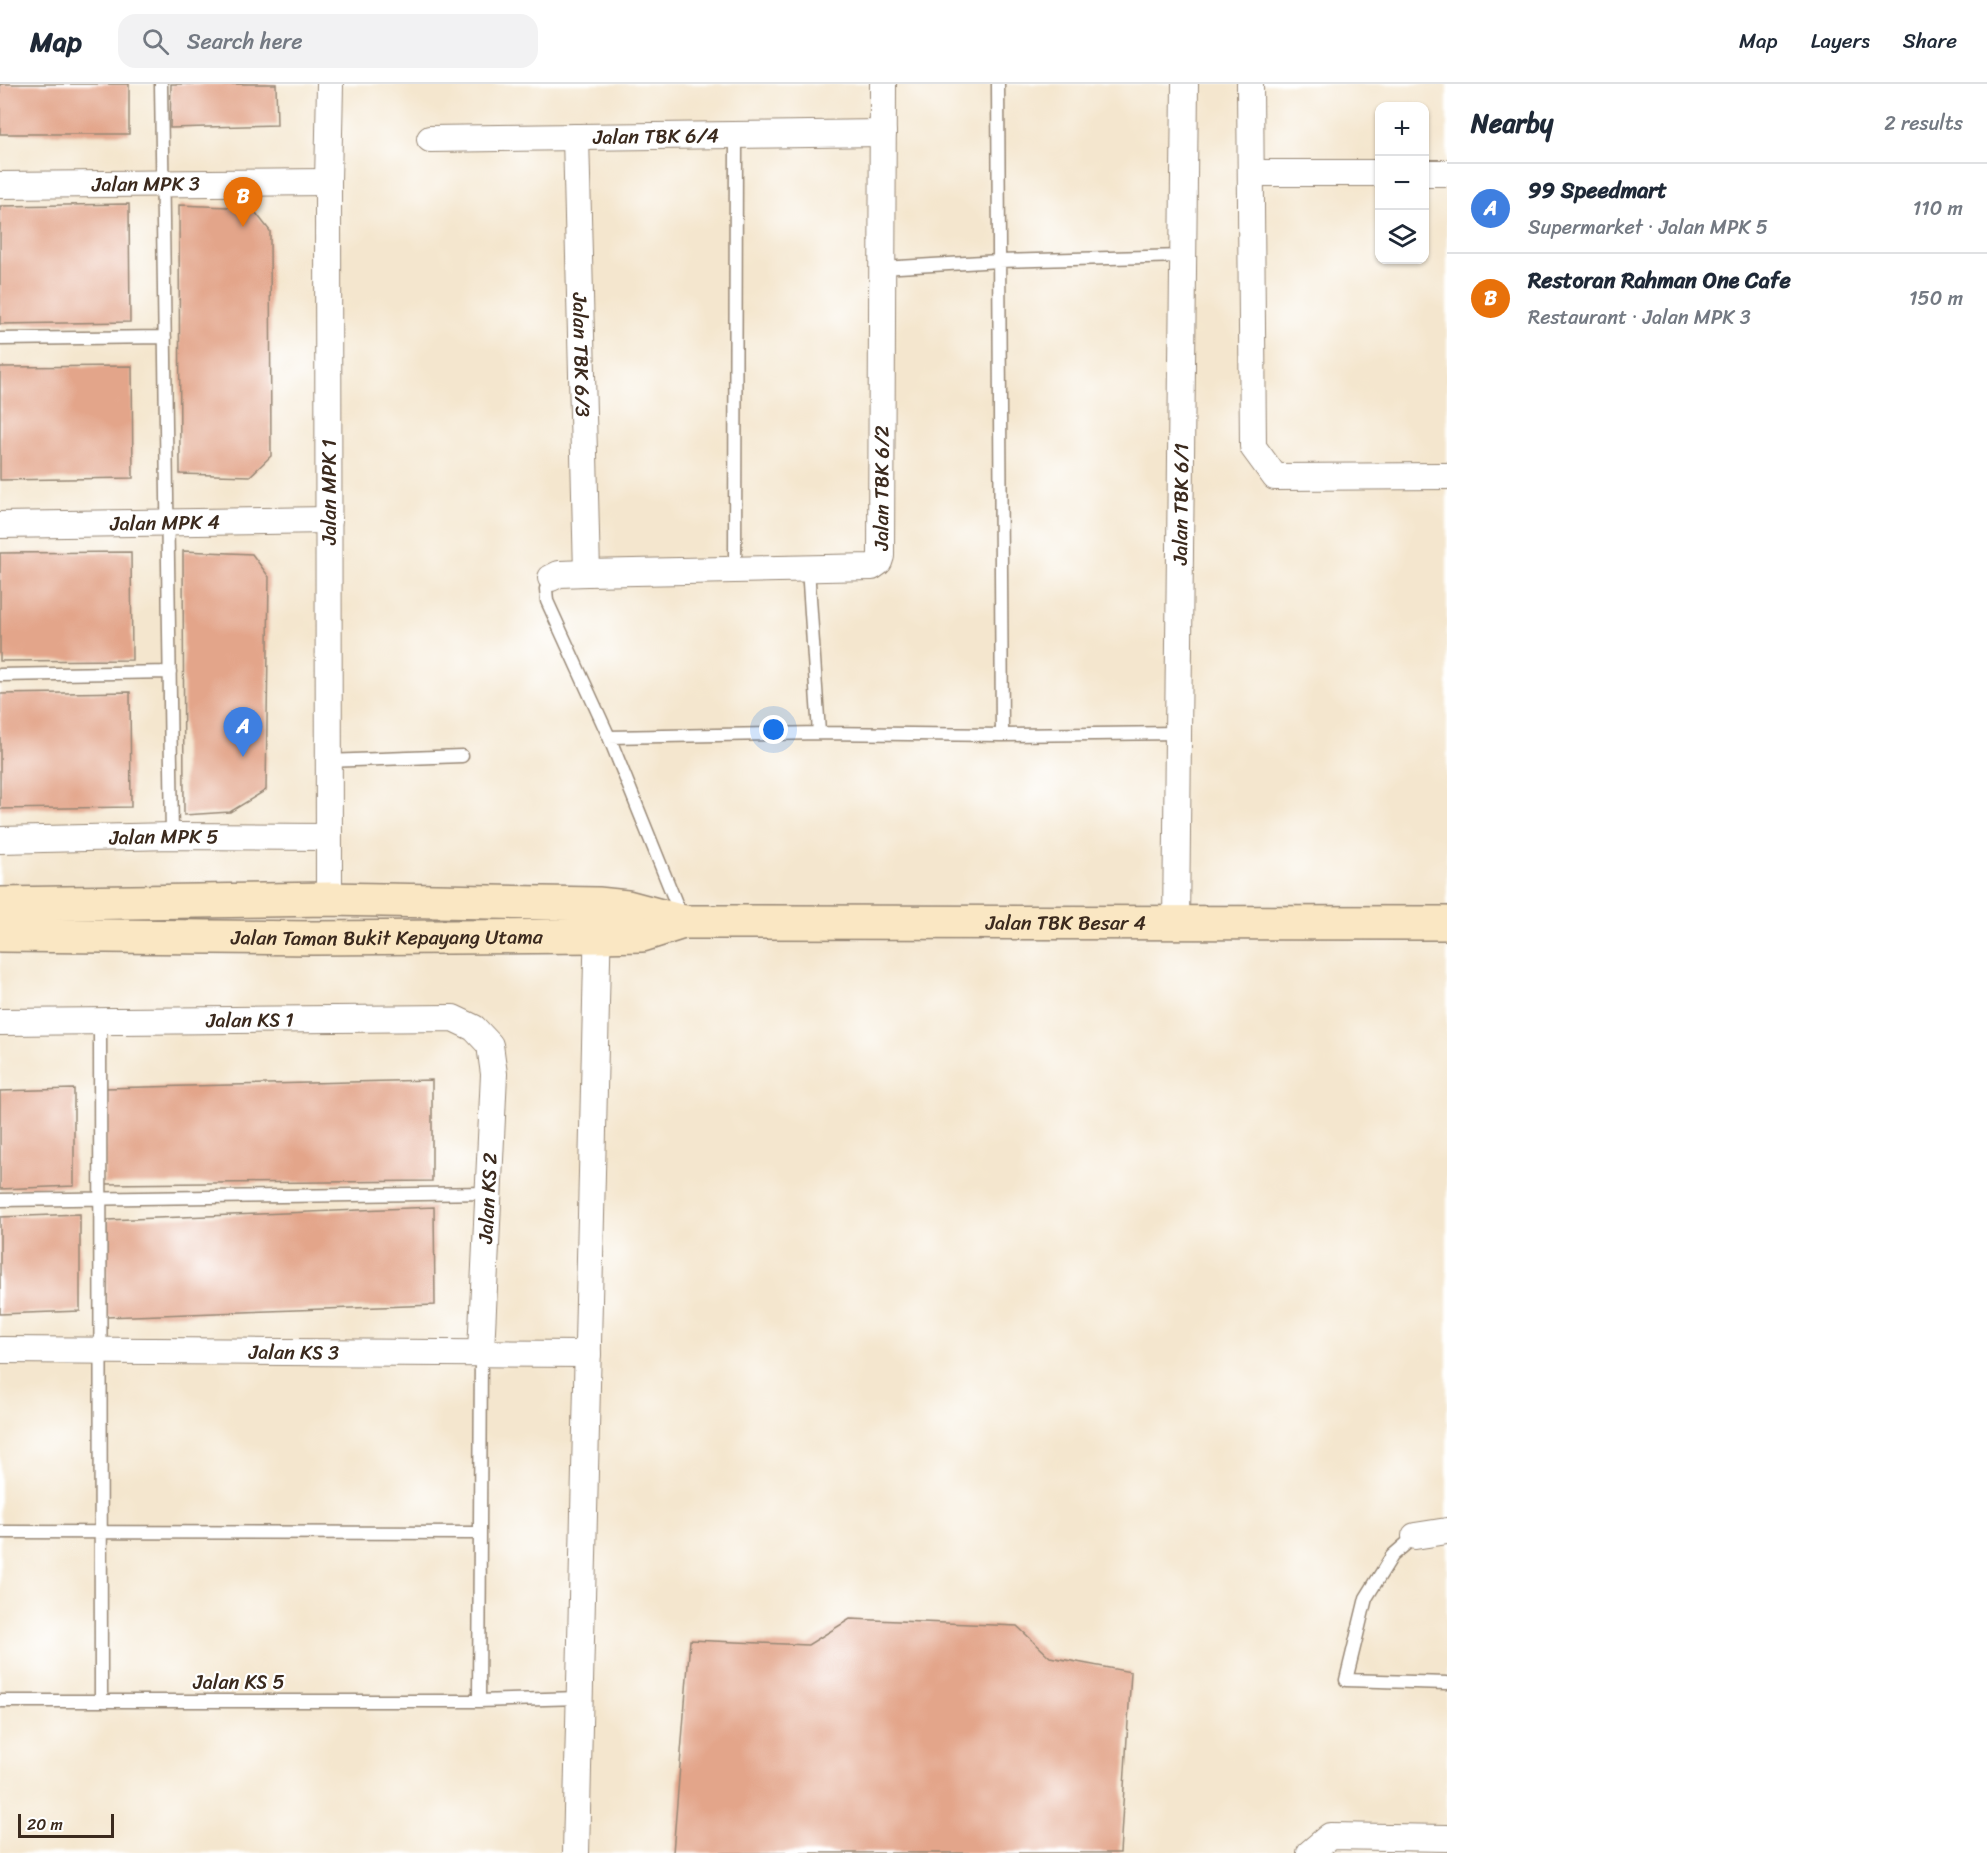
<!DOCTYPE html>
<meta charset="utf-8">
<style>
:root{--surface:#fff;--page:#f2f2f3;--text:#1f2937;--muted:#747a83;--line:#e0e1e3;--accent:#c8321e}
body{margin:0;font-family:Sriracha,sans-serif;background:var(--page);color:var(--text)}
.controls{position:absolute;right:18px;top:18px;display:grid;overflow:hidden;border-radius:12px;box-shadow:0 2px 4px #0004}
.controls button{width:54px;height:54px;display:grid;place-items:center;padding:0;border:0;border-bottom:2px solid var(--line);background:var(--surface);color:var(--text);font:30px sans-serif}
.scale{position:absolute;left:18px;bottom:15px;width:96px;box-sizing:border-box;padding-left:6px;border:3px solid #3b2a1e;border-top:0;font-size:16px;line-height:21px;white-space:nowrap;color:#3b2a1e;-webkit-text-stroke:4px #fff;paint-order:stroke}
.you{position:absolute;left:774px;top:646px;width:21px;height:21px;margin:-15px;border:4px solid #fff;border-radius:50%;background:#1a73e8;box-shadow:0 0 0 9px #1a73e833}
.badge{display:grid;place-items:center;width:39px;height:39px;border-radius:50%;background:var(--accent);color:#fff;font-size:20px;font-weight:700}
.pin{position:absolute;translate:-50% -50px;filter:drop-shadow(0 2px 3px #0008)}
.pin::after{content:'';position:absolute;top:32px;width:21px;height:18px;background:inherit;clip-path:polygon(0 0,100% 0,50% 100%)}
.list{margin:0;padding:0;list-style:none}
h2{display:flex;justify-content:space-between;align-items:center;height:78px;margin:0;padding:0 24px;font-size:26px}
h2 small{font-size:20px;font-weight:400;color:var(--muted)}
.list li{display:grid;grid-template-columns:39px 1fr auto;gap:18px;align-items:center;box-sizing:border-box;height:90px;padding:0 24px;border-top:2px solid var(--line)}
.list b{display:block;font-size:22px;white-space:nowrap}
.list p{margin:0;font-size:20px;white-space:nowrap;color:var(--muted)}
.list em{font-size:20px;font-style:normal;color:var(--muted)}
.icon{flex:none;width:33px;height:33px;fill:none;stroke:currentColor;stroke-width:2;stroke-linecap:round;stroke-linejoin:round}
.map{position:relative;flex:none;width:1447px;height:1769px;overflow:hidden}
header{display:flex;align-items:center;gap:36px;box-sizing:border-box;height:84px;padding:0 30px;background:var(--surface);border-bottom:2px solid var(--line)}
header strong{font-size:28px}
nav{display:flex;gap:33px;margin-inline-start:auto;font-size:21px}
.search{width:420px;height:54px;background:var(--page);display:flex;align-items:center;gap:15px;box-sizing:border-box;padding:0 21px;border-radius:18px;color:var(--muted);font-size:22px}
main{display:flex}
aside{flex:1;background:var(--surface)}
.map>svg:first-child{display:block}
.building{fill:#e3a58a}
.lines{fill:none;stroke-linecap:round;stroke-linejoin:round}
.lane-casing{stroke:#988876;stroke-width:15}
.street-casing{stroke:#988876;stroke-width:28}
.secondary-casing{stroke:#988876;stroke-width:36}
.lane{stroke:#fff;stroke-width:12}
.street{stroke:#fff;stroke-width:26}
.secondary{stroke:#fae7c3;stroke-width:33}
.labels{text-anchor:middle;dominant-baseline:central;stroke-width:4.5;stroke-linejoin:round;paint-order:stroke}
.street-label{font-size:20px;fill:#3b2a1e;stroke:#fff}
</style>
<header>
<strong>Map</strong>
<div class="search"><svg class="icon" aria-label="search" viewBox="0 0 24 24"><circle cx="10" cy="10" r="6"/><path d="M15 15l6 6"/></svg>Search here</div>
<nav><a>Map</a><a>Layers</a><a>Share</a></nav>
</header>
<main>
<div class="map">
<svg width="1447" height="1769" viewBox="0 0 1447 1769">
<rect width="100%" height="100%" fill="#fff"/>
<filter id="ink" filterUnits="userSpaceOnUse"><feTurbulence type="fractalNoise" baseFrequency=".0167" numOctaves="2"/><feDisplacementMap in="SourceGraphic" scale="12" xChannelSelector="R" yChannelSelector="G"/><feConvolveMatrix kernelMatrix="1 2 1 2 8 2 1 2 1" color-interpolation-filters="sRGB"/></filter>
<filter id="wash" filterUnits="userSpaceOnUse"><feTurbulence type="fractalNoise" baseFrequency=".008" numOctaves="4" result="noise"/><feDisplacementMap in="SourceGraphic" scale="24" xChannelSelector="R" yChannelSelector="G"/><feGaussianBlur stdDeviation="1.35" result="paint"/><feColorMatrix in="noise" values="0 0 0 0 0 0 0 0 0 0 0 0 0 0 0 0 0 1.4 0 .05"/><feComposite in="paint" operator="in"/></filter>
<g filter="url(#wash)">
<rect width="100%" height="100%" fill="#f4e6ce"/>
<g id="blocks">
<path class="building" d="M0,0H129V50H0Z
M171,0H276L277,41L170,44Z
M129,120L130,238L0,240V122Z
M179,121L252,124L270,147L271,372L250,392L180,390Z
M132,282L133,394L0,396V283Z
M183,467L252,470L269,493L266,706L230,728L184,731Z
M131,468L132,576L0,577V469Z
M130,608L131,723L0,725V610Z
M432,996V1097L104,1100L105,1004Z
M74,1005V1102L0,1105V1007Z
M434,1123L435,1221L106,1233L107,1136Z
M80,1130V1227L0,1230V1133Z
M850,1535L1017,1542L1050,1573L1131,1588L1120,1769H673L690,1556L808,1561Z"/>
</g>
</g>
<g filter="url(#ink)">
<use href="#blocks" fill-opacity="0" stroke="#988876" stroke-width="1.5"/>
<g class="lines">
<defs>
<path id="lane" d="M161,0L172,752
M998,0L1002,651
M882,184L999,177L1183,172
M0,255L165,253
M808,484L819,649
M735,486L736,51
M551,494L546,505L547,517L609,653L682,834
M0,591L170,588
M609,653L819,649L1002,651L1179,649
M327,677L462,672
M100,937L101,1617
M0,1116L489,1109
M0,1448L480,1449
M1415,1452L1392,1472L1366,1514L1346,1596L1447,1599
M0,1617H479L580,1614
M479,1617L481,1268"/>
<g id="street">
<path d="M1250,0L1253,363L1275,393L1447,392"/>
<path id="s1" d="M576,53L587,489"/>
<path id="s2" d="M430,55L883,49"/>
<path d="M1252,89H1380"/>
<path d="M1424,89H1447"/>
<path id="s3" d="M0,101L328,98"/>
<path id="s4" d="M0,441L329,436"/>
<path id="s5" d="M551,494L559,490L587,489L872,483L879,478L881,472L883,0"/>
<path id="s6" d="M0,756L172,752L328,753"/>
<path d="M329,815L328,98L330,0"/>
<path id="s7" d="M1176,840L1185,0"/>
<path id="s8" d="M0,938L453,934L474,944L490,961L494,990L481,1268"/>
<path id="s9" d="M0,1266L588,1270"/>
<path d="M1415,1452L1447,1447"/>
<path d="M576,1769L598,834"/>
<path d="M1310,1769L1330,1752L1447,1754"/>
</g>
<g id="secondary">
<path id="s10" d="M0,820L329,815L598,820L627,823L683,838L1447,839"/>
<path id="s11" d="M0,851L313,854L598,852L642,851L683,838"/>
</g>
</defs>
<use href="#lane" class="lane-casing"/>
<use href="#street" class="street-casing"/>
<use href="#secondary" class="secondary-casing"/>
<use href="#lane" class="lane"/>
<use href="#street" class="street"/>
<use href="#secondary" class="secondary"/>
</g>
</g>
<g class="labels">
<g class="street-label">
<text stroke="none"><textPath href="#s2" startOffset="226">Jalan TBK 6/4</textPath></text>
<text stroke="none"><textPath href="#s3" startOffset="146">Jalan MPK 3</textPath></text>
<text stroke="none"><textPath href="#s1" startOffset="218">Jalan TBK 6/3</textPath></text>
<text stroke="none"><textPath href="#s5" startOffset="405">Jalan TBK 6/2</textPath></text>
<text transform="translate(329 408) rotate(-90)">Jalan MPK 1</text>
<text stroke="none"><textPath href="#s7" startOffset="420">Jalan TBK 6/1</textPath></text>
<text stroke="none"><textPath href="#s4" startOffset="165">Jalan MPK 4</textPath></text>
<text stroke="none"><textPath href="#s6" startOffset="164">Jalan MPK 5</textPath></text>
<text stroke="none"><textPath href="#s10" startOffset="1068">Jalan TBK Besar 4</textPath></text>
<text stroke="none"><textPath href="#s11" startOffset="387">Jalan Taman Bukit Kepayang Utama</textPath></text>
<text stroke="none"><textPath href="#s8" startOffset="250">Jalan KS 1</textPath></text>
<text transform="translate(488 1114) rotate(-87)">Jalan KS 2</text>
<text stroke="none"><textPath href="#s9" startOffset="294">Jalan KS 3</textPath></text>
<text x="239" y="1598">Jalan KS 5</text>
</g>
</g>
</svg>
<div class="controls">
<button>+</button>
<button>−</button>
<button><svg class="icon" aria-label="layers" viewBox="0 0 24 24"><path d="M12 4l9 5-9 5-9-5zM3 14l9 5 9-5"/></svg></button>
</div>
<div class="scale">20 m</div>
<div class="you"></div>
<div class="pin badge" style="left:243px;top:673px;background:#3f7fe0">A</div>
<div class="pin badge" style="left:243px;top:143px;background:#e8710a">B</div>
</div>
<aside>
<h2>Nearby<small>2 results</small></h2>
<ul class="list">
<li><span class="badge" style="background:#3f7fe0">A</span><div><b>99 Speedmart</b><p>Supermarket · Jalan MPK 5</p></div><em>110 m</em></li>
<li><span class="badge" style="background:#e8710a">B</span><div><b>Restoran Rahman One Cafe</b><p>Restaurant · Jalan MPK 3</p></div><em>150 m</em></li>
</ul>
</aside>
</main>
